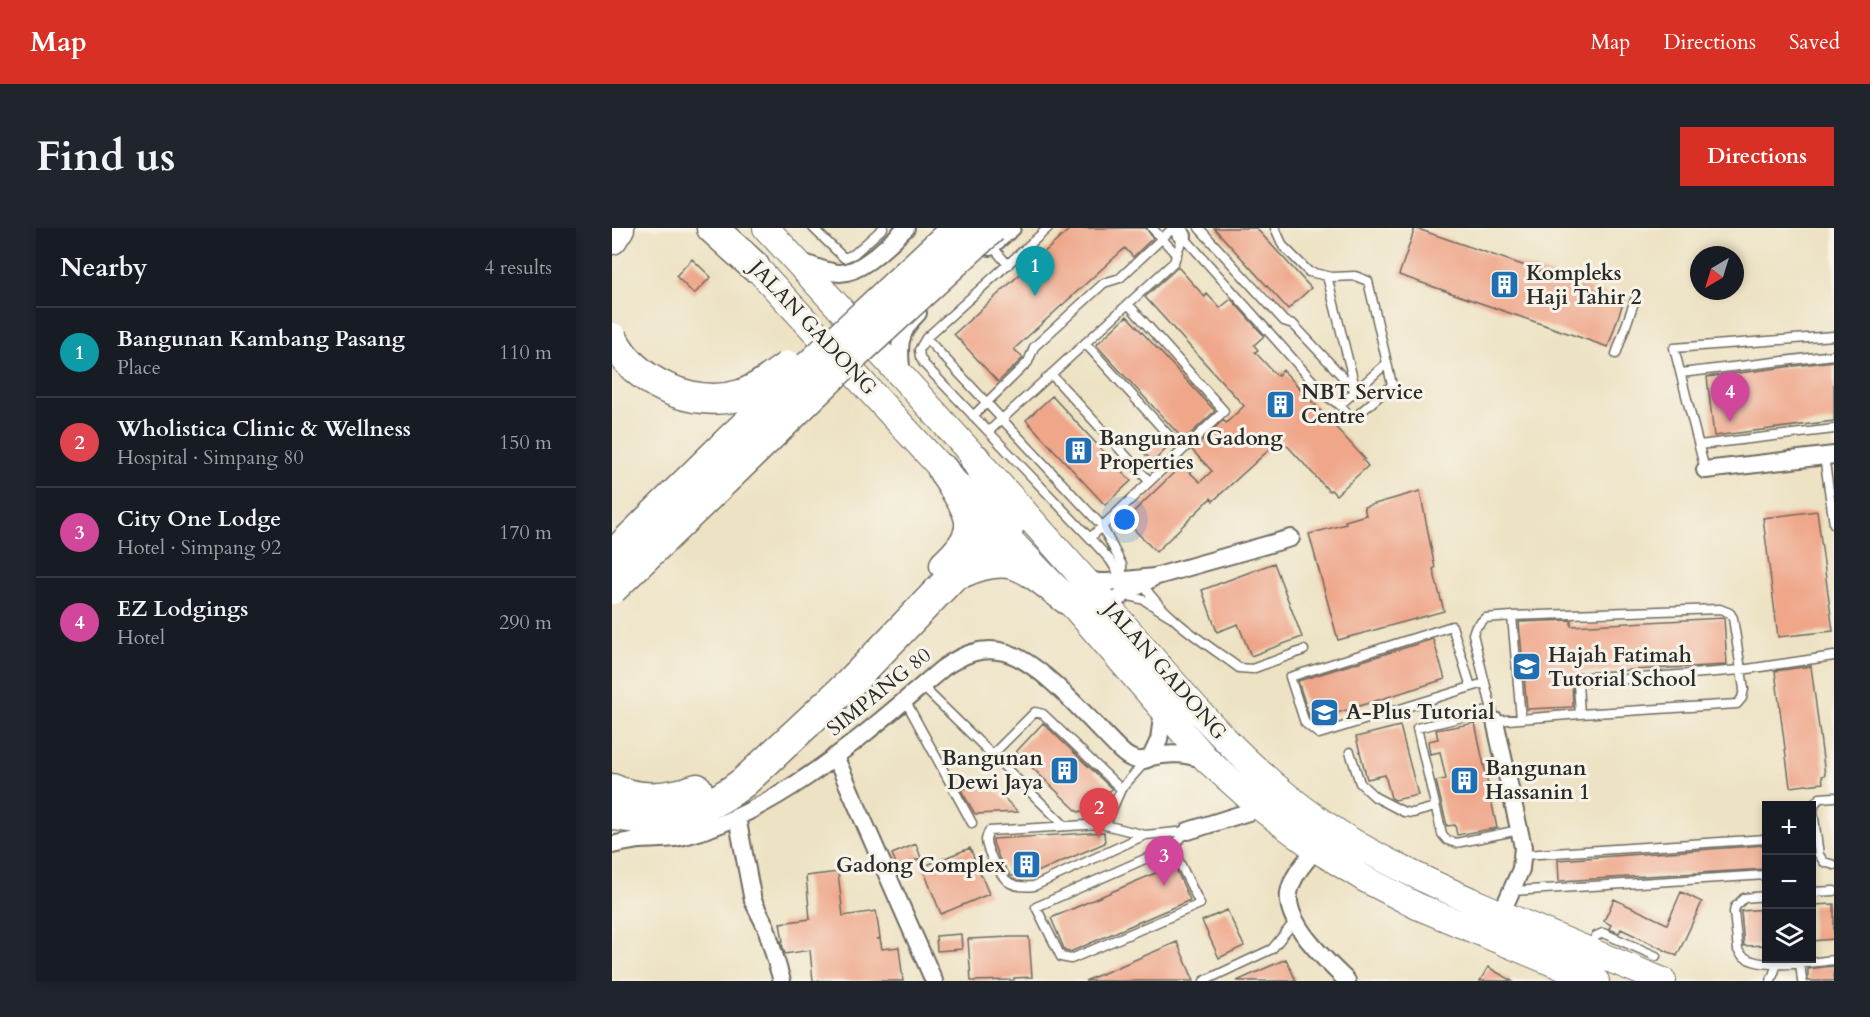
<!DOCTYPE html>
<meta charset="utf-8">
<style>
:root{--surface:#171b24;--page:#20242c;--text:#f1f3f6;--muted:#9ea1a6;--line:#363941;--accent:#d93025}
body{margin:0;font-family:Cardo,serif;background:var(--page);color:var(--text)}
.controls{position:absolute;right:18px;bottom:18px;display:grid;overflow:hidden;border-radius:0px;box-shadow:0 3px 9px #0003}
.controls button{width:54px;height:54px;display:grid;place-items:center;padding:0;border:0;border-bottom:2px solid var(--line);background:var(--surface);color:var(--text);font:30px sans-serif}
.compass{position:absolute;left:1078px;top:18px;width:54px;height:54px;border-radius:50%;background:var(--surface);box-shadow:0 3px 9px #0003;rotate:218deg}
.you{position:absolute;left:513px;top:292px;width:21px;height:21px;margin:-15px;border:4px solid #fff;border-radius:50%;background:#1a73e8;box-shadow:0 0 0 9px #1a73e833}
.badge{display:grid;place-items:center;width:39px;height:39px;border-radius:50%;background:var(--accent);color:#fff;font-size:20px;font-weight:700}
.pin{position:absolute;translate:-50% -50px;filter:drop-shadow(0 2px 3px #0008)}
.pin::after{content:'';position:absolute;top:32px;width:21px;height:18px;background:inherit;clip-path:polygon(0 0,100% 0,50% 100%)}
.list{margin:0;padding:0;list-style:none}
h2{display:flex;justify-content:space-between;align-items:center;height:78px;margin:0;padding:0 24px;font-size:26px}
h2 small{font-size:20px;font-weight:400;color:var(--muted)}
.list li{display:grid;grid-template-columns:39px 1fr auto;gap:18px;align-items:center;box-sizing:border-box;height:90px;padding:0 24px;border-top:2px solid var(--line)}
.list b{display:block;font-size:22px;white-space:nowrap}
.list p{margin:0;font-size:20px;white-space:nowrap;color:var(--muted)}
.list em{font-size:20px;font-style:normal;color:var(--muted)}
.icon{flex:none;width:33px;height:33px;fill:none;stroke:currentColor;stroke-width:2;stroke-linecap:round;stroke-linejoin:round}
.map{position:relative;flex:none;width:1222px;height:753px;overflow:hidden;border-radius:0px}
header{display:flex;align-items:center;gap:36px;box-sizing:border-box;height:84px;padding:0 30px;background:var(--accent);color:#fff}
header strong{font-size:28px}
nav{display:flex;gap:33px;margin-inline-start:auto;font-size:21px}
.intro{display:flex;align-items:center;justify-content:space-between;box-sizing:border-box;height:144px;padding:0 36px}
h1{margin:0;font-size:42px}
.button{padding:15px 27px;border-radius:0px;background:var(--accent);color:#fff;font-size:21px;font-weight:700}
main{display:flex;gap:36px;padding:0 36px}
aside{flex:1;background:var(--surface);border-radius:0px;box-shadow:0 3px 9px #0003}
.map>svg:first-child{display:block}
.building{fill:#efa689}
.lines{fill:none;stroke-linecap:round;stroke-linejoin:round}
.lane-casing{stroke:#6f6b60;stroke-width:11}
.street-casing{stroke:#6f6b60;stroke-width:20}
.primary-casing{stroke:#6f6b60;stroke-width:28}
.highway-casing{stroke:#6f6b60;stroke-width:33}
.lane{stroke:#fff;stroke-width:8}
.street{stroke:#fff;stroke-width:16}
.primary{stroke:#fff;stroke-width:26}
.highway{stroke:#fff;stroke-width:30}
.highway-bridge-casing{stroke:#6f6b60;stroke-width:33;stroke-linecap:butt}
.highway-bridge{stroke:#fff;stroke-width:30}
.labels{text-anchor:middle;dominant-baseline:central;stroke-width:6;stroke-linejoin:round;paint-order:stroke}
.poi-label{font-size:21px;font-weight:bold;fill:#2b2b2b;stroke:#f7f3e8;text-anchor:start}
.street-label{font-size:21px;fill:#2b2b2b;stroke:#f7f3e8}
</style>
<header>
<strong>Map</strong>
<nav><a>Map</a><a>Directions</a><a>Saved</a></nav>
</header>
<div class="intro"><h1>Find us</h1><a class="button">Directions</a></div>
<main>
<aside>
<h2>Nearby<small>4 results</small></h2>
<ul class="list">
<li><span class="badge" style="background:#0f9aa8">1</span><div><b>Bangunan Kambang Pasang</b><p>Place</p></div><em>110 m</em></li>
<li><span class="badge" style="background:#e0444e">2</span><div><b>Wholistica Clinic &amp; Wellness</b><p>Hospital · Simpang 80</p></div><em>150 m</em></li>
<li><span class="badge" style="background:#d1479c">3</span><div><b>City One Lodge</b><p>Hotel · Simpang 92</p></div><em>170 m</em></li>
<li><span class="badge" style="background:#d1479c">4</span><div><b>EZ Lodgings</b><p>Hotel</p></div><em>290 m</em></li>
</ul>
</aside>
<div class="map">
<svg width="1222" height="753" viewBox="0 0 1222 753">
<rect width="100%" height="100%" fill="#f7f3e8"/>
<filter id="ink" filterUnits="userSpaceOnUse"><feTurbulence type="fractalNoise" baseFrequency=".0167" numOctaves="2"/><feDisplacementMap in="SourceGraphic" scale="12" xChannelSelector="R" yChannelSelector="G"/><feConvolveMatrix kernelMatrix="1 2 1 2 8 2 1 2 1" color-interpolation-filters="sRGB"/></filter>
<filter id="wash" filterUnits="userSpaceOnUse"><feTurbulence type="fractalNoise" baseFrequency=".008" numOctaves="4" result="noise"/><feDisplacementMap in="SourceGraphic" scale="24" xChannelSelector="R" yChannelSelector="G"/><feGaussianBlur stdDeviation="1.35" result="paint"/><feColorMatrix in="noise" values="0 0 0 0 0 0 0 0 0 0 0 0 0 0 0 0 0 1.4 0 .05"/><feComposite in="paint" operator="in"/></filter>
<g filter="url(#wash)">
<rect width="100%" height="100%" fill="#ede2c3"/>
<g id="blocks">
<path class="building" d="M459,0H534L541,10L521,29L513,20L402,121L411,130L386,154L342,106Z
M602,0H644L699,60L676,81Z
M803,0L1012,72L996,119L787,47Z
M80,31L99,49L82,66L64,48Z
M566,39L593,69L595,66L608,80L619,71L652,108L642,117L646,122L643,124L665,148L671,142L753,231L751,232L756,238L724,267L719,262L717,263L669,211L601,273L599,270L544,324L513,292L570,237L588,254L600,243L580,222L611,192L614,195L632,178L533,69Z
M515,88L603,183L572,212L484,117Z
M1222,133V193L1102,208L1095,149Z
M440,168L519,253L493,277L414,192Z
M540,209L554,221L541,234L528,221Z
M808,263L823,340L821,341L832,383L726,412L697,306L734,296L733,293L754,287L752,279Z
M1205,283L1221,403L1166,409L1151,290Z
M662,335L690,409L639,428L626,396L605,404L590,362Z
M1112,390L1115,437L962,445L960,455L961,479L915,481L907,394L959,392V398Z
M821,411L833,451L700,493L698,491L686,453Z
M1199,438L1213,547L1210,548L1211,555L1178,559L1163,443Z
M431,495L500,561L480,581L466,584L404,524Z
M863,495L885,600L845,607L843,597L835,598L824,553L834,551L828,524L818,526L816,513L826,511L824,502Z
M788,498L806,567L783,572L779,570L773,547L755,551L744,509Z
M377,555L406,584L363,586L349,562L361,557Z
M492,604L493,615L418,647L399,648L388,632L381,615V611Z
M304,616L309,630L286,640L280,626Z
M1155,617V641L947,653L946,632Z
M358,620L377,666L329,686L310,639Z
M562,637L578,672L458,724L453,723L439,690Z
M226,644L231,688L264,683L268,710L265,711H268L270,721L287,719L291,753H201L198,722L173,726L169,713H171L168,695L198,691L194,648Z
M1069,664L1090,674L1065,728L1009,701L1007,705L997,701L999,697L992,693L1002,671L1055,696Z
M1222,676V711L1200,713V677Z
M1155,681V717L1132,718L1129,683Z
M615,682L632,718L607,730L590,693Z
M349,706L350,721L325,723L324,708Z
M399,709H417L420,749L402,750V752L359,753L356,711Z
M565,714L582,753H473Z
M674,731L684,753H625Z
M1222,738V753H1196V741Z
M876,739L900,753H868Z"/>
</g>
</g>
<g filter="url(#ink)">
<use href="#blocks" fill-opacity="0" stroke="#6f6b60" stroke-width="1.5"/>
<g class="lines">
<defs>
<path id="lane" d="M201,0L232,30L242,26L271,0
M436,0L314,110L490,298L510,337V353
M540,0L565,27
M587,0L672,93L681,96L744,163
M663,0L671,18L697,44L720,49L743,48L756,53L775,135L728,177
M379,17L396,37
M715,48L744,163
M314,110L307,122L308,129L312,136L478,310L612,183L516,76
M473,115L570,222
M1004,126L1025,66
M1069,145L1222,127
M439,146L537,253
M361,188L416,134L422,119L492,55L508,50L561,0
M377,203L562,34L571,8L714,168L728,177L741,191L780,157L775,135
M1087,217L1222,201
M1212,228L1222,296
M1093,242L1062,120L1222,108
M478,310L498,332L508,348
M531,357C554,391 593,415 627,440L640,441L692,422
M513,367L532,372L558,388
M900,388L909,491
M873,455L861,406L863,400L873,390L900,388L1108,381L1118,385L1121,390L1132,461L1130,470L1125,476L968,486L966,455L1129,442L1222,428
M310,458L452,597
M859,459L707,506L693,495L678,449L840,398L859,459L873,455L883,493L968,486
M293,472L360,595
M880,482L805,500L830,606L835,612L844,615L907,602
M738,524L748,555L763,569L792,584L801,585L823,579
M380,527L423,484L431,486L509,561
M1222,569L1208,570L1203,575L1201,583L1207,627L1212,634L1222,637
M489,596L533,607L422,658C414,659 406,659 398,655C389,650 374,622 374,612C374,611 376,605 377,603Z
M489,596L497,589L509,561L534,533
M533,607L576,603L560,619L424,679L449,729L459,731L588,676L560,619
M912,627L1154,611
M900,663L1154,647
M1200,664L1222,663
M1154,668L1132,670L1123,679L1122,684L1126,722C1137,745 1200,734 1222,732
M978,718L984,708L991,705L1044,728
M1188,734L1190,753
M592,753L660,721L683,693
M1159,753L1165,736"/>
<path id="street" d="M564,0L571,8
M378,19L400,0
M187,33C199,37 215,45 228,45C251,45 278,14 294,0
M290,149C287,121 284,106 306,85
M1093,242L1222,227
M471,350L486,354H496L542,349L679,310
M497,380L510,367L539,351
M883,493L911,619L909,641L889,686
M223,528L322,753
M539,529C559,524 574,526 594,532
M125,589L141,673L154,699L170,753
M576,603L649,580
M0,617C9,615 18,613 27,612C40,611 55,612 68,609C166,586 256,503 331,440C350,427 369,418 392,424C429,433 480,495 508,522C517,531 528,536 539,529L547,512L551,482
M704,621C693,634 680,648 677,665C673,696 715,733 735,753"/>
<path id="primary" d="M154,0C261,116 367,233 472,351C548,436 615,529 710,594C759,628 814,653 869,677C929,703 990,728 1051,753
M130,24L331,242L465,382L595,532L649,580L704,621L753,651L805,678L984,753"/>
<path id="highway" d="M100,0L142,38
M0,11L7,0
M331,242C356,284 376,298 333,337
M351,344C402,322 415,341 455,371
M0,561C27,573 57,571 85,561
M0,586C49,597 93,585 132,554L238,455L341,348L397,298L399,288L363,231"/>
</defs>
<use href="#lane" class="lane-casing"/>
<use href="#street" class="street-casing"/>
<use href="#primary" class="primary-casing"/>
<use href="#highway" class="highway-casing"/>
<use href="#lane" class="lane"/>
<use href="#street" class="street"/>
<use href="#primary" class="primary"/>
<use href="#highway" class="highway"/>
<defs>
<path id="highway-bridge" d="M0,110C22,154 80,181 129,167C146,161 161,149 176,138
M0,328L121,209L345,0
M0,361L242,127L380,0"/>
</defs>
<use href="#highway-bridge" class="highway-bridge-casing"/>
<use href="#highway-bridge" class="highway-bridge"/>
</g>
</g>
<defs>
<symbol id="building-square" viewBox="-11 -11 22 22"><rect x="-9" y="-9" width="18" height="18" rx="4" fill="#1f6fb2" stroke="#f7f3e8"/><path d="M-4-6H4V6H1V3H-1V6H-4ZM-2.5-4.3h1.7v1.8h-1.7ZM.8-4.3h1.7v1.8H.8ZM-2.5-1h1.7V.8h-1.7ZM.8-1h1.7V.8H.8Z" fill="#fff"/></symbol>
<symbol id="school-square" viewBox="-11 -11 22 22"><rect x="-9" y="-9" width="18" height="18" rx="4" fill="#1f6fb2" stroke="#f7f3e8"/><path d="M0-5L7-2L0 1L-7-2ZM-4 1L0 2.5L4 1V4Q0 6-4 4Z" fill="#fff"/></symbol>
</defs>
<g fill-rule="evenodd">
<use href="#building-square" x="876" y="40" width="33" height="33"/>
<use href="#building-square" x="652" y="160" width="33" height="33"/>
<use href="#building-square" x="450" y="206" width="33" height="33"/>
<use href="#school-square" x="898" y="422" width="33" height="33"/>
<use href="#school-square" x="696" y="468" width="33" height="33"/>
<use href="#building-square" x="436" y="526" width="33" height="33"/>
<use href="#building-square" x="836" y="536" width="33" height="33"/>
<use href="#building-square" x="398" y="620" width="33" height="33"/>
</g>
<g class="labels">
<g class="poi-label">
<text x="914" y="45">Kompleks<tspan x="914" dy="24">Haji Tahir 2</tspan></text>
<text x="689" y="164">NBT Service<tspan x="689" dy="24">Centre</tspan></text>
<text x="487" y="210">Bangunan Gadong<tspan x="487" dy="24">Properties</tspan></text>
<text x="936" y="427">Hajah Fatimah<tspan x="936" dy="24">Tutorial School</tspan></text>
<text x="734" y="484">A-Plus Tutorial</text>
<text x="431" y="530" text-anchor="end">Bangunan<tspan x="431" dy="24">Dewi Jaya</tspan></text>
<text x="873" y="540">Bangunan<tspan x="873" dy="24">Hassanin 1</tspan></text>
<text x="394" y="637" text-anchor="end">Gadong Complex</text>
</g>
<g class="street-label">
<text transform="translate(201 100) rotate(47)">JALAN GADONG</text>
<text transform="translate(553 443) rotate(49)">JALAN GADONG</text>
<text transform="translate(267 464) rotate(-39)">SIMPANG 80</text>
</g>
</g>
</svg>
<div class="controls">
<button>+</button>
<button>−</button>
<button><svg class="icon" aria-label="layers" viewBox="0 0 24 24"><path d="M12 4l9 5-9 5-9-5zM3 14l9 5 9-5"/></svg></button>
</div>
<svg class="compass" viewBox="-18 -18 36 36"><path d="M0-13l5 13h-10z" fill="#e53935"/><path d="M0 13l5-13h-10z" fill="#9ea1a6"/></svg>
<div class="you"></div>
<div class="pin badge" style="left:423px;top:68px;background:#0f9aa8">1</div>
<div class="pin badge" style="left:487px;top:610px;background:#e0444e">2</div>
<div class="pin badge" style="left:552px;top:658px;background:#d1479c">3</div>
<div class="pin badge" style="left:1118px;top:194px;background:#d1479c">4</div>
</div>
</main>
